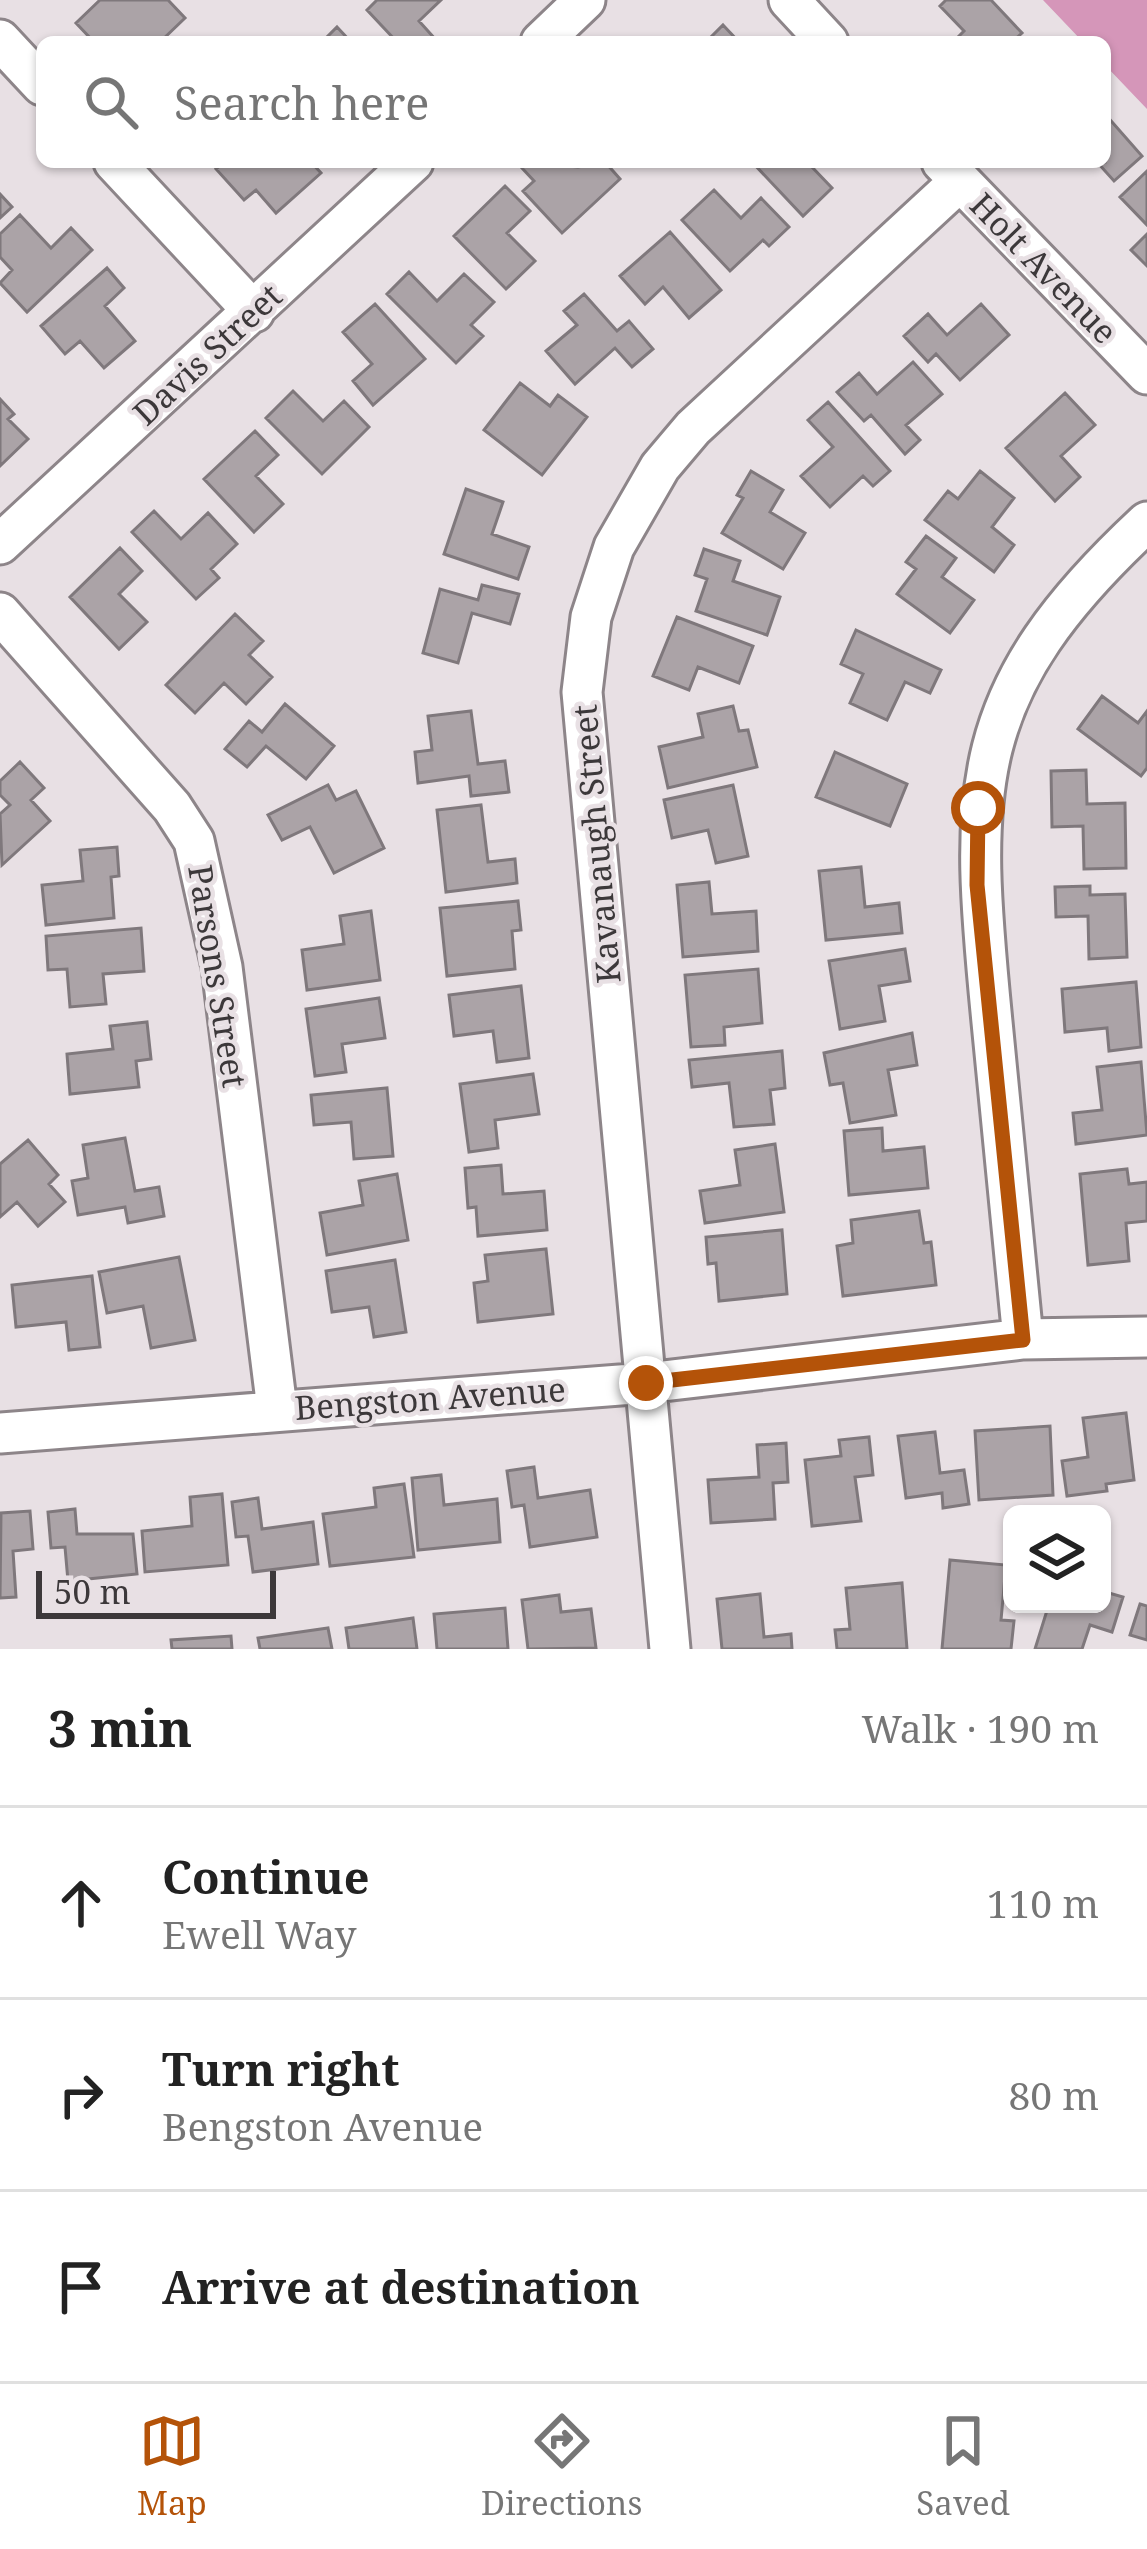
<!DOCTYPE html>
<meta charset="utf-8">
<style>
:root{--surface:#fff;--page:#f2f2f2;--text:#222;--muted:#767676;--line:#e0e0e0;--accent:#b45309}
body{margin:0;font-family:"Noto Serif",serif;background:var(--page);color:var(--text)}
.controls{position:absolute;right:36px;bottom:36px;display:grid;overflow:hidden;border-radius:18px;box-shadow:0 3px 9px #0004}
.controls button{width:108px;height:108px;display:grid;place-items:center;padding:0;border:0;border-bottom:3px solid var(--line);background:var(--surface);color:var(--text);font:60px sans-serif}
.scale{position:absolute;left:36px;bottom:30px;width:240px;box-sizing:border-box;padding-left:12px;border:6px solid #3c383a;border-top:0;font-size:33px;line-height:42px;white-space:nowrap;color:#3c383a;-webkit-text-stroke:9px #e8e0e4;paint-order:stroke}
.stop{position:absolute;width:36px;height:36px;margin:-27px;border:9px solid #b45309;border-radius:50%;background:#fff}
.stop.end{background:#b45309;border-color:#fff;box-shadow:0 3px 12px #0008}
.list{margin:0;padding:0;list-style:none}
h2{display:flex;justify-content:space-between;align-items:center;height:156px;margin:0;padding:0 48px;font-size:51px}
h2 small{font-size:39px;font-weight:400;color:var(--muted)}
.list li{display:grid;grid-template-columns:78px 1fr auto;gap:36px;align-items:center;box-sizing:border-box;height:192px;padding:0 48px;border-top:3px solid var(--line)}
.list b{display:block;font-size:45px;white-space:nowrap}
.list p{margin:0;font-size:39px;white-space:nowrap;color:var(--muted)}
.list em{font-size:39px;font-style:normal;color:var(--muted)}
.icon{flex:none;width:66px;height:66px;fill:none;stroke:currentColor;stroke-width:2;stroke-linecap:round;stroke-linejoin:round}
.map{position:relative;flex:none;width:1147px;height:1649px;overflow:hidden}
.search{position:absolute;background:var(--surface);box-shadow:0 3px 9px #0004;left:36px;right:36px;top:36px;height:132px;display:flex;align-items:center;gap:30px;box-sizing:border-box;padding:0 42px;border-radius:18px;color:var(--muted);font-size:45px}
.sheet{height:732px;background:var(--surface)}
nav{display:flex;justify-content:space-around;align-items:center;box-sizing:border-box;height:168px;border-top:3px solid var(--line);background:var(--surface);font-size:33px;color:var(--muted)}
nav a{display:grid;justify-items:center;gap:6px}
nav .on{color:var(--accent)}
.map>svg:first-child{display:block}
.water{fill:#d596b9}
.building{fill:#aba3a7;stroke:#7f787c;stroke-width:3}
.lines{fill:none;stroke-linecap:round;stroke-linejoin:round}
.minor-casing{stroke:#8d8589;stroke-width:45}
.minor{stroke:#fff;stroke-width:39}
.route{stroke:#b45309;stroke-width:15}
.labels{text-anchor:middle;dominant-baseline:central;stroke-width:9;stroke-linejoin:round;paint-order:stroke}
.street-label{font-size:33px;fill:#3c383a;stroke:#e8e0e4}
</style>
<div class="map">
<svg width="1147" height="1649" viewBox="0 0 1147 1649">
<rect width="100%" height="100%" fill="#e8e0e4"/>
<path class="water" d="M1043,0H1147V109L1105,65V42H1083Z"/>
<path class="building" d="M100,0H168L185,18L160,42H94L76,23Z
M377,0H441L419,21L437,41L397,42L367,10Z
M946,0H991L1022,33L1012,42H953L964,31L940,6Z
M723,25L739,42H706Z
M337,27L351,42H322Z
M1105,114L1142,156L1114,181L1097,162H1105Z
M224,162H311L321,173L276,213L256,190L244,200L216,169Z
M528,162L578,167L605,162L620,179L562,233L523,191L534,181L522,168Z
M752,162H815L811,166L832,188L803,216Z
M1147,171V225L1120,197Z
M505,186L530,211L507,233L535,261L506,289L454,236Z
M714,190L741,218L761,198L789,227L769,246L763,240L730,271L682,220Z
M0,194L12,207L0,218Z
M20,215L51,248L71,228L92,250L27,312L0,283L12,270L0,257V234Z
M670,232L721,290L689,318L663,287L645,304L620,276Z
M1147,234V266L1131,250Z
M107,268L124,288L105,306L135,341L104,368L80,341L65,354L41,326Z
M409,272L437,301L464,274L494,302L471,325L483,336L456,363L387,294Z
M584,294L617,331L629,321L653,349L632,367L615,348L575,384L546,351L577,325L564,311Z
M375,304L425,359L373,405L353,381L372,364L343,332Z
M981,304L1009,335L960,380L936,354L928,362L904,336L928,314L947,335Z
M913,362L942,394L906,425L920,440L905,454L871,415L864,421L837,392L859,373L877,394Z
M520,383L550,406L558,395L587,417L542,475L484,430Z
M293,391L323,421L344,401L369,427L322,474L266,418Z
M1065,393L1095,425L1061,456L1080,477L1055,501L1006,448Z
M0,399L14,414L8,419L28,439L0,466Z
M828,402L890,471L873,486L863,476L830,507L801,476L833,447L808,420Z
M255,431L278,455L256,476L283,504L254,532L204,479Z
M751,471L783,490L770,512L805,533L783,569L722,533L743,498L737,495Z
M980,471L1014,498L992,527L1014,545L994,572L925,520L948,491L958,499Z
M466,489L503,502L492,534L529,547L518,579L444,554Z
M154,511L181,539L208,513L237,544L211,569L219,578L196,599L132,532Z
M926,536L956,558L942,577L974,600L950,633L897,594L916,569L906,562Z
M120,548L142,571L119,594L147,622L119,649L70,597Z
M704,549L740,561L733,581L780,597L767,635L696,611L707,579L695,575Z
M482,585L519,594L510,624L472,613L458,663L423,653L440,589L478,600Z
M235,614L263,641L249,655L272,677L246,704L224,683L195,713L166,685Z
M677,617L753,646L739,683L698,667L689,690L653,676Z
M856,630L941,670L930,693L905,682L887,720L850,703L863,674L841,664Z
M1102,696L1138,723L1147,711V768L1141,776L1078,729Z
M285,704L334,746L306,779L266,746L247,767L225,749L249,721L262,732Z
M733,706L739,731L748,730L757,767L668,788L659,747L703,737L698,714Z
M471,711L478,764L505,761L509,792L471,796L469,776L418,783L415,752L432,750L428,716Z
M835,752L907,784L890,826L816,797Z
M20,762L44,788L31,800L50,821L2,865L0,814L10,805L0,795V781Z
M1086,770L1087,804L1125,803L1126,868L1084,869L1083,826L1052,827L1051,771Z
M328,785L336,800L356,791L384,848L334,873L310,827L282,840L268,815Z
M733,785L748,856L716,863L708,830L672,838L664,800Z
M481,805L488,862L515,859L517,883L446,892L437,810Z
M117,847L119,876L111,877L114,918L46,925L42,885L83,881L80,850Z
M861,867L865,907L899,903L902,933L826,940L819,871Z
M709,882L712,914L756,911L758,951L683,957L677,885Z
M1090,886V895L1125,894L1127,957L1089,959L1088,916L1056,917L1055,887Z
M518,901L521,930L512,931L515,969L447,976L440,908Z
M371,911L380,980L307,990L302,950L344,944L340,916Z
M141,928L144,971L103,974L106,1004L70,1007L67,969L48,970L46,936Z
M905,949L910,981L879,986L885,1021L840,1029L829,961Z
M758,969L762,1023L724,1027L725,1045L691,1047L685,975Z
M1136,982L1141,1047L1109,1051L1107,1028L1065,1032L1062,989Z
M521,986L529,1058L497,1062L493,1031L454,1036L449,995Z
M379,998L385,1038L342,1044L346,1072L315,1076L306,1009Z
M147,1022L151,1059L136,1061L139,1087L70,1094L67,1054L113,1049L110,1026Z
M912,1033L917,1065L888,1070L896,1115L850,1123L843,1083L830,1085L824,1053Z
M782,1051L785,1088L770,1090L774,1124L734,1127L729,1083L692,1087L689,1060Z
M1141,1062L1147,1135L1076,1144L1073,1113L1102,1110L1097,1067Z
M533,1074L539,1114L495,1120L498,1148L469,1152L460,1084Z
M387,1088L393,1156L354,1159L351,1122L314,1125L311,1095Z
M882,1128L883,1151L924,1147L928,1188L849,1195L844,1131Z
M125,1138L135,1191L159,1187L164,1216L128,1223L125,1207L78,1215L72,1181L88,1178L83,1145Z
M28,1140L58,1175L49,1184L65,1202L38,1226L17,1202L0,1217V1164Z
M775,1144L784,1212L705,1223L700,1191L740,1185L735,1150Z
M501,1165L503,1194L544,1191L547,1230L478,1236L476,1207L468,1208L465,1168Z
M1127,1169L1129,1184L1147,1182V1221L1126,1223L1129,1261L1088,1265L1080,1174Z
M397,1174L408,1240L327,1255L320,1213L363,1205L359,1181Z
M919,1211L924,1243L931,1242L936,1285L843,1296L837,1246L853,1243L851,1220Z
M782,1230L787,1294L719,1301L716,1263L708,1264L706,1237Z
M546,1249L553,1314L478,1322L474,1283L488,1281L485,1255Z
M179,1257L195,1340L151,1348L143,1306L107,1313L99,1272Z
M395,1260L406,1332L374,1337L369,1307L332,1312L326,1271Z
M92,1276L100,1347L69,1350L66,1322L16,1327L12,1285Z
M1126,1413L1134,1480L1106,1484L1107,1491L1067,1496L1062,1461L1088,1457L1083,1418Z
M1050,1426L1053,1495L979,1500L975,1431Z
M935,1432L940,1473L964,1470L969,1504L943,1508L942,1493L906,1498L898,1436Z
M869,1437L873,1475L855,1477L861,1521L812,1526L805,1460L841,1456L839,1440Z
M786,1443L788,1482L773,1483L775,1519L711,1523L708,1480L759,1477L757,1445Z
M534,1467L538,1498L590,1490L597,1537L530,1547L524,1505L512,1507L507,1471Z
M441,1475L444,1505L497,1499L500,1542L418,1550L412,1478Z
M404,1484L414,1557L330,1566L323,1514L376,1507L374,1488Z
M222,1494L228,1565L145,1572L142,1531L192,1526L190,1497Z
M258,1498L262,1529L313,1522L318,1564L253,1572L248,1536L236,1537L232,1502Z
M75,1509L77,1534H133L137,1574L68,1581L65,1547L51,1548L48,1512Z
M30,1511L33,1549L13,1551L16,1597L0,1598L1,1513Z
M950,1560L1006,1565L1001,1620L1014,1621L1011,1649H942Z
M902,1583L907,1649H837L835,1630L850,1629L846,1588Z
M1102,1591L1123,1597L1112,1632L1090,1625L1082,1649H1035L1049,1604H1102Z
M760,1594L764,1637L791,1634L792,1649H722L717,1599Z
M559,1595L561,1612L591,1609L596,1648L528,1649L522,1600Z
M1140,1604L1147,1606V1640L1130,1635Z
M505,1608L508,1649H437L434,1614Z
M413,1618L417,1649H349L346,1628Z
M328,1628L332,1649H260L258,1638Z
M231,1636L232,1649H172L171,1640Z"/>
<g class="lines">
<defs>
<path id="minor" d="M789,0L828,42
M0,40L42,85
M541,42L585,0
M114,162L254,312
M942,162L1147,374
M0,544L413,162
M0,613L172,807L194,841L222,967L277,1409
M1023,1339C1013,1234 1003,1128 992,1022C969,788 964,692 1147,522
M0,1433L646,1383L1023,1339L1147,1337
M670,1649L582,692L591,617L614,547L660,467L693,428L960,181"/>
</defs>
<use href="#minor" class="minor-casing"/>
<use href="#minor" class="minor"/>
</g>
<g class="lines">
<path class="route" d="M646,1383L1023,1340L977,885L978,808"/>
</g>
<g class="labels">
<g class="street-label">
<text transform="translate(1044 268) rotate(46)">Holt Avenue</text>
<text transform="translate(207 354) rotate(-43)">Davis Street</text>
<text transform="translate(596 844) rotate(-95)">Kavanaugh Street</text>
<text transform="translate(218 976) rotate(81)">Parsons Street</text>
<text transform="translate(430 1398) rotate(-4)">Bengston Avenue</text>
</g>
</g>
</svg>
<div class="controls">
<button><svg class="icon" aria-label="layers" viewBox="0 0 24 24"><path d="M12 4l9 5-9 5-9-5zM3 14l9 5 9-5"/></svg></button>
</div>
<div class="scale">50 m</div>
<div class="stop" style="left:978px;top:808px"></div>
<div class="stop end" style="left:646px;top:1383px"></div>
<div class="search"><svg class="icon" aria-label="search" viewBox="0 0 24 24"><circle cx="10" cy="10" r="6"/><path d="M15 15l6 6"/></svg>Search here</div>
</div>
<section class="sheet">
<h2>3 min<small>Walk · 190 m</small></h2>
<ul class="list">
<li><svg class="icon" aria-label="ahead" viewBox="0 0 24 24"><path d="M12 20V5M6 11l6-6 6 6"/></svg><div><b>Continue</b><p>Ewell Way</p></div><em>110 m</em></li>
<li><svg class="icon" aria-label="right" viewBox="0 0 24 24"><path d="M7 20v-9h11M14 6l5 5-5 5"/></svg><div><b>Turn right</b><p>Bengston Avenue</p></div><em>80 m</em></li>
<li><svg class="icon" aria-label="arrive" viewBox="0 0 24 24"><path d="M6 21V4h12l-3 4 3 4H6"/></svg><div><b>Arrive at destination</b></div></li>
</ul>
</section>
<nav>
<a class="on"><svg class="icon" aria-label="map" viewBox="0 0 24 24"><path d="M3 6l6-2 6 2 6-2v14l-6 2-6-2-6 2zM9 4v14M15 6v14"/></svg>Map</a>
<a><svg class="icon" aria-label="directions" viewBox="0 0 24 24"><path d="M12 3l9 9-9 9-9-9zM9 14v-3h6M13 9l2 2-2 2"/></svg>Directions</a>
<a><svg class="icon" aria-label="saved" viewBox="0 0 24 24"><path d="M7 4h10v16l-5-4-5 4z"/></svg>Saved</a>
</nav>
